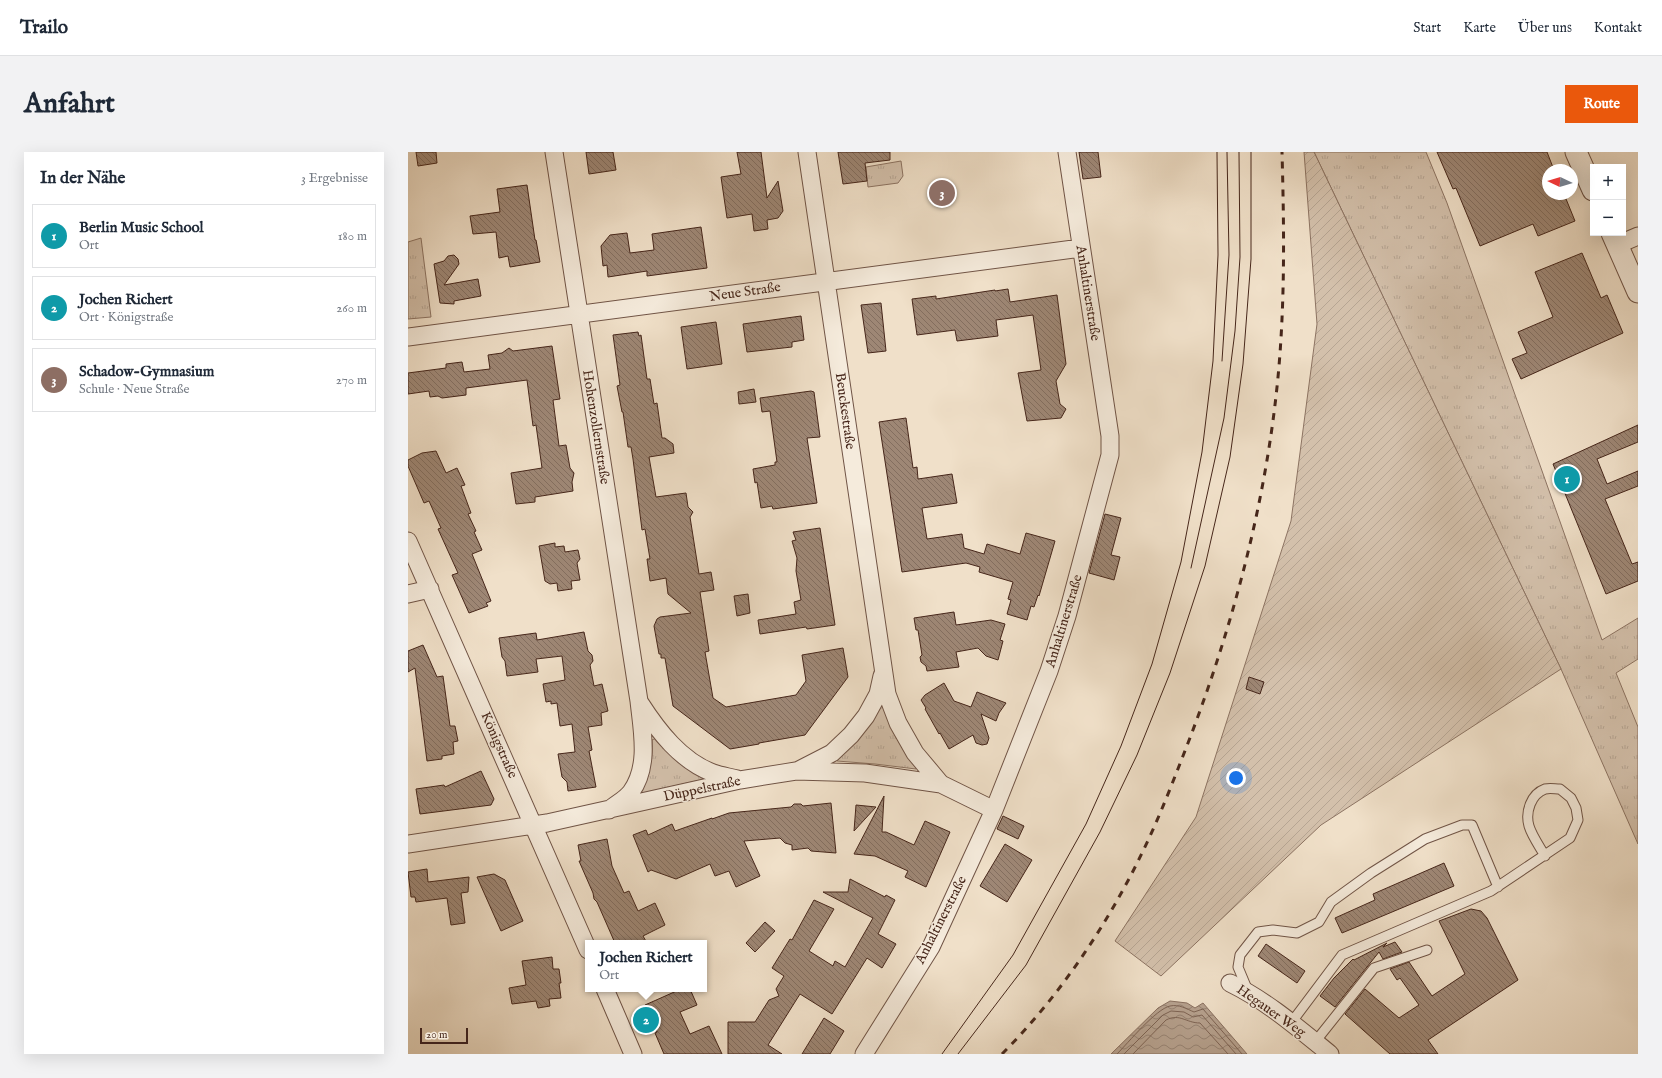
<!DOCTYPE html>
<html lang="de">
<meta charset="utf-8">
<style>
:root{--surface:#fff;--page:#f2f2f3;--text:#1f2937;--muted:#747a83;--line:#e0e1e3;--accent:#ea580c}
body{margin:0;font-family:"IM FELL English",serif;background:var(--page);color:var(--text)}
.controls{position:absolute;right:12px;top:12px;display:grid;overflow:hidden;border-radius:0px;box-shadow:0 4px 16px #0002}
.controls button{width:36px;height:36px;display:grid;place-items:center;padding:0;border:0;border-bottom:1px solid var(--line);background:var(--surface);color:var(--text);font:20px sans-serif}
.compass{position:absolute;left:1134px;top:12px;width:36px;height:36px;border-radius:50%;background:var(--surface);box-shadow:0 4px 16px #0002;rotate:274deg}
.scale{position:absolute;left:12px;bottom:10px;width:48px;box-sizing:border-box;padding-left:4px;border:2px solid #46261a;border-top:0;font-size:11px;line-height:14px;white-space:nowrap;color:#46261a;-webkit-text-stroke:3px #f5ebdc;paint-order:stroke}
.you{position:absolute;left:828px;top:626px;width:14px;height:14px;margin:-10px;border:3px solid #fff;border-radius:50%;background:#1a73e8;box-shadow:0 0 0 6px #1a73e833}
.badge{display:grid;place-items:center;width:26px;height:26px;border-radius:50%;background:var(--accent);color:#fff;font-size:13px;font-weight:700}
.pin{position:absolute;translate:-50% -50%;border:2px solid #fff;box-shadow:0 1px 4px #0006}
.popup{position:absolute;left:177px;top:788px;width:122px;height:52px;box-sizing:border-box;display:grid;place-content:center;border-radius:0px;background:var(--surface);filter:drop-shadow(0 1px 3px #0005);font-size:13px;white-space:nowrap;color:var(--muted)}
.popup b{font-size:15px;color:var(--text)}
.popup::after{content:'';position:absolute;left:50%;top:100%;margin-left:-8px;border:8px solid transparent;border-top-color:var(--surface)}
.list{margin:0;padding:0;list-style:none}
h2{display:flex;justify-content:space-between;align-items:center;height:52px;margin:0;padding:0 16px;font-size:17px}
h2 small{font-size:13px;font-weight:400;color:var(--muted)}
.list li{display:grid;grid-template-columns:26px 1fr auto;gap:12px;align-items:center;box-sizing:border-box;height:64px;margin:0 8px 8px;padding:0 8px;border:1px solid var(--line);border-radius:0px}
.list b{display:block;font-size:15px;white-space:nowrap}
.list p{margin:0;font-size:13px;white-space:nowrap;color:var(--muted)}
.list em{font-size:13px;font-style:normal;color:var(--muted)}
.map{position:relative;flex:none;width:1230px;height:902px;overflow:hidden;border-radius:0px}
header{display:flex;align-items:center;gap:24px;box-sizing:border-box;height:56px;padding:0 20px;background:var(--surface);border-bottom:1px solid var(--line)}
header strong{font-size:19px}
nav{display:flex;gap:22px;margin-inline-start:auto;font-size:14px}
.intro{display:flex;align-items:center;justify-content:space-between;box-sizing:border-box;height:96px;padding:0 24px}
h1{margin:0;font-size:28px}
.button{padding:10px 18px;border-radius:0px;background:var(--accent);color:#fff;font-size:14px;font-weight:700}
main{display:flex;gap:24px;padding:0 24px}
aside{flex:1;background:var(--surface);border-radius:0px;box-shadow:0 4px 16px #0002}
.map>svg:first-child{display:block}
.grass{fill:url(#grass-tufts);stroke:#8c7362}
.garden{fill:url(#garden-furrows);stroke:#8c7362}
.water{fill:url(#water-waves);stroke:#897060}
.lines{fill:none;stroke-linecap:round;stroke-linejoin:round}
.shore{stroke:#7e6454;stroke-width:1}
.building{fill:url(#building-back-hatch);stroke:#46261a}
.service-casing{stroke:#705446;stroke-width:11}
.minor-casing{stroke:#705446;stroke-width:19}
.tertiary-casing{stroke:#705446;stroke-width:23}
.service{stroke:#f5ebdc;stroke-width:9}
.minor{stroke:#f5ebdc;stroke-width:17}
.tertiary{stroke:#f5ebdc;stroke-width:21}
.tram{stroke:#46261a;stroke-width:1}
.rail{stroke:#46261a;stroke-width:3;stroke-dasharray:7 7;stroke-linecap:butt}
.labels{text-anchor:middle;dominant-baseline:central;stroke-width:3;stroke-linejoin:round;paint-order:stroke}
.street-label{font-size:14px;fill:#46261a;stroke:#f5ebdc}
</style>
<header>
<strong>Trailo</strong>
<nav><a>Start</a><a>Karte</a><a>Über uns</a><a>Kontakt</a></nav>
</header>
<div class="intro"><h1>Anfahrt</h1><a class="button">Route</a></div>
<main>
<aside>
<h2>In der Nähe<small>3 Ergebnisse</small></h2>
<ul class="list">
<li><span class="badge" style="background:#0f9aa8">1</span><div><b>Berlin Music School</b><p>Ort</p></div><em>180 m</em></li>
<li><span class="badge" style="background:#0f9aa8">2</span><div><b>Jochen Richert</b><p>Ort · Königstraße</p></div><em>260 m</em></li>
<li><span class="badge" style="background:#8d6e63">3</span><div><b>Schadow-Gymnasium</b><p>Schule · Neue Straße</p></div><em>270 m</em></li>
</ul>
</aside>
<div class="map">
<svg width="1230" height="902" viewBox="0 0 1230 902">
<defs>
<pattern id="grass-tufts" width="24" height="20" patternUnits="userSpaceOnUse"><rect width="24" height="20" fill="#d3c0ab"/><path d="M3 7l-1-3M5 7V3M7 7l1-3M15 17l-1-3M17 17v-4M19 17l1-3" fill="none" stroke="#b6a593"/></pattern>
<pattern id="garden-furrows" width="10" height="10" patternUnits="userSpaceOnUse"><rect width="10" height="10" fill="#d3c0ab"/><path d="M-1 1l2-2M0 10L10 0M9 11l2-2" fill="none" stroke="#b6a593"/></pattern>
<pattern id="water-waves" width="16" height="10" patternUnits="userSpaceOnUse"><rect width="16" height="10" fill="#b6a18e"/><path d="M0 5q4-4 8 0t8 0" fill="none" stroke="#968373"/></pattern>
<pattern id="building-back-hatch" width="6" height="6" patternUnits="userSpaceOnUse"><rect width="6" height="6" fill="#9e8775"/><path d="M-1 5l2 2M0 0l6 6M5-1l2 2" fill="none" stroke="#836e5f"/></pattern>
</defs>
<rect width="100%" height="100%" fill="#f0e0c9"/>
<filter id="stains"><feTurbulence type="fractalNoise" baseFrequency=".005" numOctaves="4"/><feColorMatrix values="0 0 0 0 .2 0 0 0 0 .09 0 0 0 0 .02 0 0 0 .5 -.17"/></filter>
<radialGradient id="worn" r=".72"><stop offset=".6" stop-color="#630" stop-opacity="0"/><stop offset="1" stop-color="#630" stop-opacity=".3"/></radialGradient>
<path class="grass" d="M906,0H1018L1039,51L1194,488L1230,466V507L1208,521L1230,575V692L1153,517Z
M493,9L495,24L490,31L460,35L458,15Z
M13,86L23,165L0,167V90Z
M472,553L476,555C482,577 494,597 508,615V617L467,612L429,609L428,606Z
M248,586L301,626L231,642C239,624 246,608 244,588Z"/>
<path class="garden" d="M896,0H906L1153,517L913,673L753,824L707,789L788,665L883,369L909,172Z"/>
<path class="water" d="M762,849L779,851L787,856L795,851L839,902H703L750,856Z"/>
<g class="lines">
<path class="shore" d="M709,902C720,891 748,857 762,854C771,852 779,857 786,860L795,857L834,902
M716,902L755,863L763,859L776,860L785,865L794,863L828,902
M725,902L758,868C772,861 778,871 792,871L820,902"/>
</g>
<path class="building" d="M8,0H28L29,11L10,14Z
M178,0H205L208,18L181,22Z
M329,0H353L359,46L370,29L375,59L370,66L359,68L360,77L346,79L344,62L319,66L313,25L333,22Z
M430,0H482V8L457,11L459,29L435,32Z
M671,0H690L693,25L675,27Z
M1029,0H1139L1146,18H1140V42H1156L1167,69L1130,84L1125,72L1072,94L1048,36L1045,37Z
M119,33L127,88H128L132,110L102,115L100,104L91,106L88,80L65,82L62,64L92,60L89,37Z
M293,75L299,116L239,124V119L200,125L199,113L195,114L193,94L202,83L219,81L222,101L246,98L244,82Z
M1174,101L1193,146L1199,143L1215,181L1113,227L1104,207L1119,201L1110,180L1145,165L1127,120Z
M46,103L50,107L51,112L36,133L70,127L73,144L46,149V152L32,151L26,112L36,109L40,104Z
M600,137L602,150L649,143L658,212L648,229L652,252L658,257L653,266L619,269L610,221L633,218L625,163L588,168L590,184L549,189L547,178L509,183L504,147L528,144V147L587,138V139Z
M473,151L478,199L460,201L453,153Z
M393,164L396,188L384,190V195L339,200L335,172Z
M308,170L314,212L279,217L273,175Z
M230,180L231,184L233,183L239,227H242L246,252L249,251L254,286H257L265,292L266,301L241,305L248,345L278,341L280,355L285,360L282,365L291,422L303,420L306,438L292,440L301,499L297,500L305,546L318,555L388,543L398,529L394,503L435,496L440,525L397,583L351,591V592L322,597L265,554L257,506H253V502H251L246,474L249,467L252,465L283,461L260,442L258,426L242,429L239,407H242L237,377L234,378L225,307L223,295H220L215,260H214L209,234L212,233L205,183Z
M144,194L152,247L145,248L151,294L158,293L162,316L166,321L164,330L165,339L127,345V350L108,352L103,321L134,316L128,273L125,274L119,228L58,236V243L34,246L30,244L22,245L21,239L0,242V221L38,216V212L54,210L56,220L82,217L80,203L94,201L101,196L105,199Z
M346,237L348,250L331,252L330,240Z
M403,239L406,240L412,285L399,286L409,351L365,357L364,354L353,356L349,330L347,331L345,317L367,313V310H369L362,259L354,260L352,246Z
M498,266L505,316L509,315L510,327L544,322L549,351L514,356L519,387L554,382L556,396L576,402L579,392L612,402L618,381L647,389L631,444L630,443L626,455L623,454L619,468L599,462L603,448L600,447L605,430L571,420L572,415L558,411L494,420L471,270Z
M1230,273V290L1189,307L1199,332L1230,319V334L1197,347L1224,412L1230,410V429L1198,442L1145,312Z
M28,299L38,321L49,316L57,333L53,334L63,361L60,362L68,379L66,380L74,398L64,402L83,449L78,451L80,454L61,461L44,423L50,421L30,377L33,376L21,349L16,351L0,314V308L14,301Z
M697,362L713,366L703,403L712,405L706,428L681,421Z
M412,376L427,473L399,477L398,475L352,482L350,468L388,462L386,450L393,448L388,419L389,406L384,389L388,388L385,380Z
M147,391V395L156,394L157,400L170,398L172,407L169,411L172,428L163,429L164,437L150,439L149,431L142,432L137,429L131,394Z
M340,442L342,461L329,464L326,444Z
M546,460L548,473L583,468L597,472L592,488L595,489L590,508L578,504L570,496L548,500L551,515L519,519L518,514L513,510L512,505L514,503L510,478H508L506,466Z
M176,480L180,499L184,503L185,509L182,513L186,534L194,532L200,559L193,561L194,573L180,575L184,598L181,599L188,635L160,639L159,630L154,625L150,602L167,600L164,572L152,574L149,551L143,552V549L138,550L135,532L157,528L154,504L128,507L130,520L99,524L97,509L94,505L91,486L128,481L129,488Z
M15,493L29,525L35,524L42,574H47L50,589L45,590L46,602L34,604V607L19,609L7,516L0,520V499Z
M841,525L856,530L852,542L838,537Z
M536,531L546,549L563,555L569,540L598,551L591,561L588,569L573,562L581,586L579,592L574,593L568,591L565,583L541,597L532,581L531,582L517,557L518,556L513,548L517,543Z
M73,619L86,647L83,653L12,662L8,637L36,633L37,635Z
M476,644L474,680H478L506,693L517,669L542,680L518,735L497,725L500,719L467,704L446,702Z
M423,651L428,701L403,699L400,696L384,698V693L377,691L372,686L336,689L352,724L328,735L321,719L307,724L302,712L268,727L243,718L240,720L225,683L238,678L240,683L264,672L267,679L304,666V667L321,661L383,655L386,652H393L395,654Z
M448,653L468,655L446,679Z
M595,664L616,674L610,687L589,677Z
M199,687L204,714L216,741L221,739L230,759L247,751L257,773L235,784L239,791H207L189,750L186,747L185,741L171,709H173L170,693Z
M597,692L624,708L599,750L572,734Z
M1036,711L1046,734L934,781L927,766L967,748L965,742Z
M19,717L20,730L61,725L60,740L53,741L57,771L43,773L39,746L8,750L7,745H3L0,720Z
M86,722L97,728L115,769L93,779L69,725Z
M442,727L477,745L478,743L487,748L470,782L488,792L474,816L459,806L424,862L392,842L360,893L374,902H320V870H347L361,848L371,844L368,837L376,824L364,816L382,787L384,788L406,748L426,757L401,799L425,814L427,809L437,815L465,766L415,740H440Z
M1063,757L1073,759L1079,766L1110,828L1020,888L1030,902H982L937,862L957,837L991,866L1011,853L992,826L989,828L982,817L1001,810L1024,844L1057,822L1031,769Z
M357,770L367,779L347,800L338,791Z
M987,790L994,800L975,807L971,800L927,855L912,844L926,826L945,807L946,808L979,791L975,795Z
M858,792L897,819L889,831L850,804Z
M144,805L145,817H151L153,831H151L153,846L141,847L142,854L130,856L128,849L104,852L101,836L118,833L114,809Z
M273,837H282L289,853L272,860L282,882L301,874L314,902H256L247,881L249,880L237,853Z
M416,866L436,879L422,902H394Z"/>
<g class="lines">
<defs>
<path id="service" d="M840,839L830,815L832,803L850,780L865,778L889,781L911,770L923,750L963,721L1017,687L1054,673H1064L1090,735
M883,871L934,803L1083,739L1162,686L1170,668L1168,656L1163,646L1152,637C1147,637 1142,636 1137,637C1123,642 1117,660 1121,674C1124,684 1132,695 1137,704
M907,890L966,816L1019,798"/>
<path id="minor" d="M146,0L231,549C234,578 242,614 223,640C218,647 208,652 201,658
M399,0L479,542L490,571L507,601L533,632
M1209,93L1230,84
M0,185L673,96
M0,389L180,798
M0,442L22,437
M232,551C250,579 273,609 305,621C313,624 322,625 329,627
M389,619L424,601L443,583L458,564L470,542L474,524
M0,692L139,671L332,628L388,619L457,621L533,632L586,658
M822,831C859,849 890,876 922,902
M197,837L225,902
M456,902L523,795L586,658L641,519L659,464L702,303V284L659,0"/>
<path id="tertiary" d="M1168,0L1185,38
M1204,81L1230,140"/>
</defs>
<use href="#service" class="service-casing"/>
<use href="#minor" class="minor-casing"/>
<use href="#tertiary" class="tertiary-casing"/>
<use href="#service" class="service"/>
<use href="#minor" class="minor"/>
<use href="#tertiary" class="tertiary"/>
<path class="tram" d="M814,209L821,103L819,0
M783,416L816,266L827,179L832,105L831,0
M534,902L605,803L678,672L713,594L744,512L773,410L794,300L805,209L810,103L809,0
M550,902L618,813L692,680L729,603L762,521L797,414L822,305L835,212L843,107V0"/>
<path class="rail" d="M594,902C651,845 700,772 735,699C752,664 766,627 780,591C826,471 860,343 871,214C877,142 876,72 874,0"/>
</g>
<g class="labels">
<g class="street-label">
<text transform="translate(337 140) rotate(-8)">Neue Straße</text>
<text transform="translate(680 141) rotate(81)">Anhaltinerstraße</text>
<text transform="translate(437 259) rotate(82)">Beuckestraße</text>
<text transform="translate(188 275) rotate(81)">Hohenzollernstraße</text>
<text transform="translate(656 469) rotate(-73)">Anhaltinerstraße</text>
<text transform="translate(91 593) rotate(66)">Königstraße</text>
<text transform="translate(294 637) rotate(-12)">Düppelstraße</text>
<text transform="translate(533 768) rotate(-63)">Anhaltinerstraße</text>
<text transform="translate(863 859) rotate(35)">Hegauer Weg</text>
</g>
</g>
<rect width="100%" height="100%" filter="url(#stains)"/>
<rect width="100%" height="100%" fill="url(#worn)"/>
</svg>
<div class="controls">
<button>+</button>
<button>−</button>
</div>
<svg class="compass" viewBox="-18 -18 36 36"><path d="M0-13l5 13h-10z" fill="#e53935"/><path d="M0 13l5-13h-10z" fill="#747a83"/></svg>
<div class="scale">20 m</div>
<div class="you"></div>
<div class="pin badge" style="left:1159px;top:327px;background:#0f9aa8">1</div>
<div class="pin badge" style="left:238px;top:868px;background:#0f9aa8">2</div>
<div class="popup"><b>Jochen Richert</b>Ort</div>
<div class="pin badge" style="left:534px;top:41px;background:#8d6e63">3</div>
</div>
</main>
